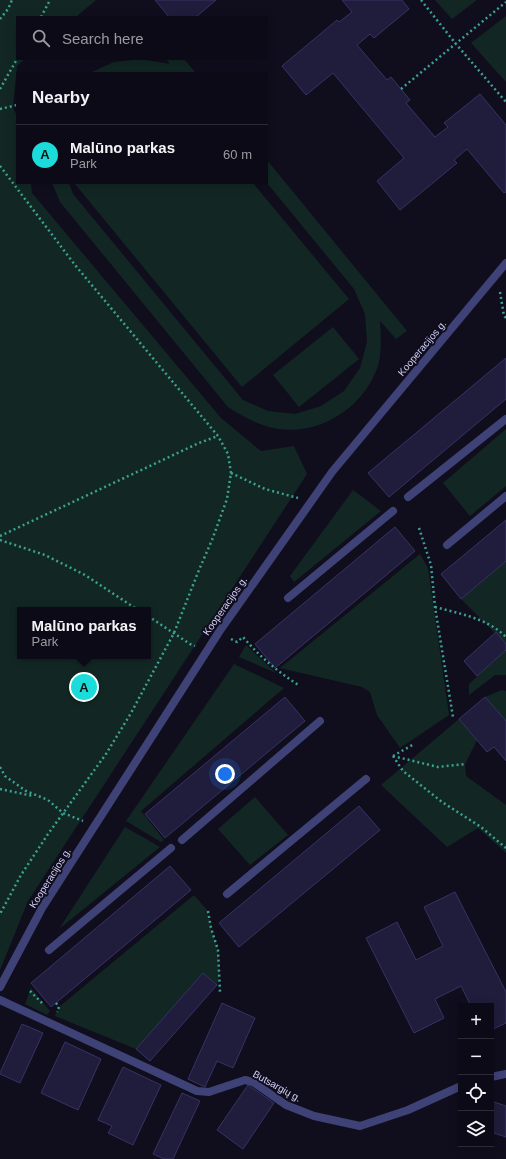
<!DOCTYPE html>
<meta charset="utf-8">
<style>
:root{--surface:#0c0a16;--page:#15131f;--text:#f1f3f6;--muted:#9a9aa1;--line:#2c2b35;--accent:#1bdbdb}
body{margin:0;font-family:Helvetica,sans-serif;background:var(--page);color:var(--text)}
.controls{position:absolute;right:12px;bottom:12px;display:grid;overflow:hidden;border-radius:0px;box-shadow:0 2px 10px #0003}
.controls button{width:36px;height:36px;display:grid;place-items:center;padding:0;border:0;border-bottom:1px solid var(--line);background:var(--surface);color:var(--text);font:20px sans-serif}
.you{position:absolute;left:225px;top:774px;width:14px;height:14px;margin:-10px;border:3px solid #fff;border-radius:50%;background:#1a73e8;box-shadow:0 0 0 6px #1a73e833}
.badge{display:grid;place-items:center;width:26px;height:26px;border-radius:50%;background:var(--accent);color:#111;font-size:13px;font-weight:700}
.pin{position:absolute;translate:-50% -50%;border:2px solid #fff;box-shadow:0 1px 4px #0006}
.popup{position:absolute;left:17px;top:607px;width:134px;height:52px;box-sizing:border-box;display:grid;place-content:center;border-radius:0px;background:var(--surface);filter:drop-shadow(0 1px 3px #0005);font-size:13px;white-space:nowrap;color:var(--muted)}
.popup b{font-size:15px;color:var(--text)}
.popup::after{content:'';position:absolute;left:50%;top:100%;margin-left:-8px;border:8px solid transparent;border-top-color:var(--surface)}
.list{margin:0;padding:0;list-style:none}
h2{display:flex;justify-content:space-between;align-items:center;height:52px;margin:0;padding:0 16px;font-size:17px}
h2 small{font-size:13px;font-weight:400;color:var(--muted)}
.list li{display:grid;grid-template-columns:26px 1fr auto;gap:12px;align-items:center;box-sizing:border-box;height:60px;padding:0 16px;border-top:1px solid var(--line)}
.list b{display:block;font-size:15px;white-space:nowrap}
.list p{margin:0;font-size:13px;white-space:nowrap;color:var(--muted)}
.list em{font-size:13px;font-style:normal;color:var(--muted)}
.icon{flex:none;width:22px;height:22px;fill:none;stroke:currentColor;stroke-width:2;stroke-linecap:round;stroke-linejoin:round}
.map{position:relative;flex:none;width:506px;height:1159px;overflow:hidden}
.search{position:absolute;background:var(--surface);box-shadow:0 2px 10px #0003;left:16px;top:16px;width:252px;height:44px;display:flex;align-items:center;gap:10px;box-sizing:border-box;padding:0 14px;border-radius:0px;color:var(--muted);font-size:15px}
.panel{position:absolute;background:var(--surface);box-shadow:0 2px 10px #0003;left:16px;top:72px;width:252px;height:112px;border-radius:0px}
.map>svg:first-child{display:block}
.green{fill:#122724;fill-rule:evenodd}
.building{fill:#201d3c;stroke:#373265}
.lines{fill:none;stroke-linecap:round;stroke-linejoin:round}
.path{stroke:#3ba292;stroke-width:2.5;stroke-dasharray:2 3;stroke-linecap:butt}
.service{stroke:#3f4277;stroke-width:8}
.minor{stroke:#3f4277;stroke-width:8}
.labels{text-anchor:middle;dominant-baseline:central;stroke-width:4;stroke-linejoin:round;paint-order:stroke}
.street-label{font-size:10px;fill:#d1d0f9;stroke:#100e1d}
</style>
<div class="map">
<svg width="506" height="1159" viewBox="0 0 506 1159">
<rect width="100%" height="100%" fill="#100e1d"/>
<path class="green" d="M0,0H96L76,17H17V59H25L17,66L13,108L17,116V183H31L32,193L221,418L261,451L294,446L307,474L28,901L0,970ZM20,610H148V656H20Z
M435,0H477L452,19Z
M506,16V82L471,43Z
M141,59L170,64L166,59H184L196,73H90L114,62Z
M267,160L407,331L396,339L380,321C381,336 382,351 378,366C363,410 315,439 269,427C254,423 241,415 228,407L60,202L52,183H69L73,194L243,400L268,411L295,414L321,406L344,391L360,368L367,342L365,314L354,289L267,183Z
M76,183H253L349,299L242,387L75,184Z
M333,327L359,359L299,407L273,375Z
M506,429V486L470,516L443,483Z
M353,490L381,511L294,582L290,576Z
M420,554L428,568L449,715L400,748L377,715L370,692L362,687L280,668Z
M506,561V644L461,599Z
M246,645L276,673L239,657Z
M506,650V675H495L469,695V684Z
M234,664L284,688L141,811L164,840L161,842L126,821Z
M502,690L506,691V721L485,697Z
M459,719L477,740L465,764L466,776L506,805V853L478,828L447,847L381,785Z
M255,797L288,835L250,865L218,829Z
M125,827L160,847L59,929Z
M194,895L208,911L211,928L218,950L219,977L217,985L203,973L136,1049L55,1016L59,1007Z
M31,988L50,1011L47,1015L25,1004Z"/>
<path class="building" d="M155,0H216L196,17H169Z
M342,0H402L409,9L374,38L370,34L357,45L387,80L391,77L401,89L410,100L406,103L435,137L448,127L444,123L480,94L506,125V192L504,193L467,149L454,160L457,163L400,210L377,181L404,158L333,73L306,95L282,66L337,20L339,22L352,12Z
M506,358V399L389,497L368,473Z
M506,520V561L461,599L441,574Z
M395,527L415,551L275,668L255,644Z
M496,632L506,644V650L477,676L464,661Z
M285,697L305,721L165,838L145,814Z
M485,697L506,721V761L494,747L487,752L459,719Z
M359,806L380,830L239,947L219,923Z
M170,866L191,890L51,1007L31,983Z
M455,892L506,992V1023L491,1030V1006H471L461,986L435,999L444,1018L414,1033L366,938L397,922L416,960L443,946L424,907Z
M203,973L217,985L150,1061L136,1049Z
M222,1003L255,1018L233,1068L217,1061L205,1087L188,1079Z
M22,1024L43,1033L20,1083L0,1074V1073Z
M65,1042L101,1059L78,1110L41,1093Z
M123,1067L161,1085L133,1145L108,1133L112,1126L98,1120Z
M248,1085L274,1103L243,1149L217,1130Z
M182,1093L200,1101L173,1159H164L153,1154Z
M491,1101L506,1106V1137L491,1132Z"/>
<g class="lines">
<path class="path" d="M421,0L456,44L506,102
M41,17L50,0
M0,19L8,9L12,0
M0,89L17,59
M401,89L506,2
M0,109L17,105
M0,166L75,265L218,436L228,454L231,473L227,499L212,540L199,570L174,633L131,713L106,754L48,834L21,875L0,914
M500,292L504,316L506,318
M231,473L265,489L298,498
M419,528L431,565L435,607L453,717
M0,536L199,443L218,436
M0,540L45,555L85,575L138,610
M435,607C460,614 487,618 506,637
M148,616L190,644L195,646
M231,639L237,642L243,637C260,657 278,672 300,686
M393,756L403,771L442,802L481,827L506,848
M393,756L438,767L465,764
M393,756L414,744
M0,767L5,776L26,791L48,800L63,813L83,821
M0,789L33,796
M208,911L211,928L218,950L220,992
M30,991L42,1003
M56,1003L59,1007L57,1012"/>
<path class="service" d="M408,497L506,419
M447,545L506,496
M288,598L393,511
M182,840L320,721
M227,894L366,779
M49,950L171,848"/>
<path class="minor" d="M0,987L42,908L219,632L332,472L506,263
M0,1000L197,1091L209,1092L245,1080L253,1082L286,1105L314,1116L360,1126L408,1110L461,1086
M491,1077L506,1074"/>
</g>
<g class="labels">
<g class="street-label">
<text transform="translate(422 348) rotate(-50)">Kooperacijos g.</text>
<text transform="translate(225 606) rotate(-55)">Kooperacijos g.</text>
<text transform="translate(50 878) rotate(-58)">Kooperacijos g.</text>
<text transform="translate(277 1086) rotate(29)">Butsargių g.</text>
</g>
</g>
</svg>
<div class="controls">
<button>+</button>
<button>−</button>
<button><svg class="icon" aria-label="locate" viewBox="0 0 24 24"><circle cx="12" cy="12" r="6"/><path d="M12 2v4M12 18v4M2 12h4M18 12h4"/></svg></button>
<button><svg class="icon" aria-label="layers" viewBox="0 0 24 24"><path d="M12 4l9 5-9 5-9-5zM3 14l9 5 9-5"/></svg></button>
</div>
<div class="you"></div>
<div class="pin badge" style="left:84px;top:687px">A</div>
<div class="popup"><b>Malūno parkas</b>Park</div>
<div class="search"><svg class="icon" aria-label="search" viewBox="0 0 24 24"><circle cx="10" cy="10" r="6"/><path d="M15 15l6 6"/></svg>Search here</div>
<section class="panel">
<h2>Nearby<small></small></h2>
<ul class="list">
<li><span class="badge">A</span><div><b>Malūno parkas</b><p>Park</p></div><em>60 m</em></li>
</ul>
</section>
</div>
